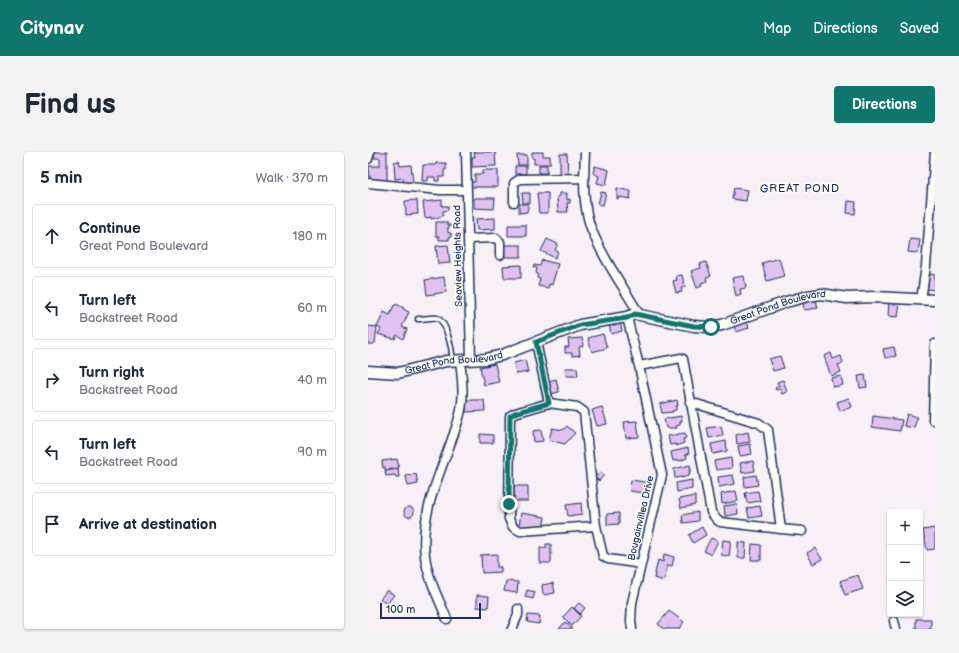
<!DOCTYPE html>
<meta charset="utf-8">
<style>
:root{--surface:#fff;--page:#f2f2f3;--text:#1f2937;--muted:#747a83;--line:#e0e1e3;--accent:#0f766e}
body{margin:0;font-family:"Balsamiq Sans",sans-serif;background:var(--page);color:var(--text)}
.controls{position:absolute;right:12px;bottom:12px;display:grid;overflow:hidden;border-radius:4px;box-shadow:0 1px 3px #0004}
.controls button{width:36px;height:36px;display:grid;place-items:center;padding:0;border:0;border-bottom:1px solid var(--line);background:var(--surface);color:var(--text);font:20px sans-serif}
.scale{position:absolute;left:12px;bottom:10px;width:101px;box-sizing:border-box;padding-left:4px;border:2px solid #1b2f5e;border-top:0;font-size:11px;line-height:14px;white-space:nowrap;color:#1b2f5e;-webkit-text-stroke:3px #fdfcf7;paint-order:stroke}
.stop{position:absolute;width:12px;height:12px;margin:-9px;border:3px solid #0f766e;border-radius:50%;background:#fff}
.stop.end{background:#0f766e;border-color:#fff;box-shadow:0 1px 4px #0008}
.list{margin:0;padding:0;list-style:none}
h2{display:flex;justify-content:space-between;align-items:center;height:52px;margin:0;padding:0 16px;font-size:17px}
h2 small{font-size:13px;font-weight:400;color:var(--muted)}
.list li{display:grid;grid-template-columns:26px 1fr auto;gap:12px;align-items:center;box-sizing:border-box;height:64px;margin:0 8px 8px;padding:0 8px;border:1px solid var(--line);border-radius:4px}
.list b{display:block;font-size:15px;white-space:nowrap}
.list p{margin:0;font-size:13px;white-space:nowrap;color:var(--muted)}
.list em{font-size:13px;font-style:normal;color:var(--muted)}
.icon{flex:none;width:22px;height:22px;fill:none;stroke:currentColor;stroke-width:2;stroke-linecap:round;stroke-linejoin:round}
.map{position:relative;flex:none;width:567px;height:477px;overflow:hidden;border-radius:4px}
header{display:flex;align-items:center;gap:24px;box-sizing:border-box;height:56px;padding:0 20px;background:var(--accent);color:#fff}
header strong{font-size:19px}
nav{display:flex;gap:22px;margin-inline-start:auto;font-size:14px}
.intro{display:flex;align-items:center;justify-content:space-between;box-sizing:border-box;height:96px;padding:0 24px}
h1{margin:0;font-size:28px}
.button{padding:10px 18px;border-radius:4px;background:var(--accent);color:#fff;font-size:14px;font-weight:700}
main{display:flex;gap:24px;padding:0 24px}
aside{flex:1;background:var(--surface);border-radius:4px;box-shadow:0 1px 3px #0004}
.map>svg:first-child{display:block}
.building{fill:#e0c2f0;stroke:#1b2f5e}
.lines{fill:none;stroke-linecap:round;stroke-linejoin:round}
.service-casing{stroke:#1b2f5e;stroke-width:7}
.minor-casing{stroke:#1b2f5e;stroke-width:11}
.tertiary-casing{stroke:#1b2f5e;stroke-width:13}
.service{stroke:#fdfcf7;stroke-width:4}
.minor{stroke:#fdfcf7;stroke-width:8}
.tertiary{stroke:#fdfcf7;stroke-width:10}
.route{stroke:#0f766e;stroke-width:5}
.labels{text-anchor:middle;dominant-baseline:central;stroke-width:3;stroke-linejoin:round;paint-order:stroke}
.street-label{font-size:10px;fill:#1b2f5e;stroke:#fdfcf7}
.neighbourhood-label{font-size:11px;letter-spacing:1px;fill:#1b2f5e;stroke:#fdfcf7}
</style>
<header>
<strong>Citynav</strong>
<nav><a>Map</a><a>Directions</a><a>Saved</a></nav>
</header>
<div class="intro"><h1>Find us</h1><a class="button">Directions</a></div>
<main>
<aside>
<h2>5 min<small>Walk · 370 m</small></h2>
<ul class="list">
<li><svg class="icon" aria-label="ahead" viewBox="0 0 24 24"><path d="M12 20V5M6 11l6-6 6 6"/></svg><div><b>Continue</b><p>Great Pond Boulevard</p></div><em>180 m</em></li>
<li><svg class="icon" aria-label="left" viewBox="0 0 24 24"><path d="M17 20v-9H6M10 6l-5 5 5 5"/></svg><div><b>Turn left</b><p>Backstreet Road</p></div><em>60 m</em></li>
<li><svg class="icon" aria-label="right" viewBox="0 0 24 24"><path d="M7 20v-9h11M14 6l5 5-5 5"/></svg><div><b>Turn right</b><p>Backstreet Road</p></div><em>40 m</em></li>
<li><svg class="icon" aria-label="left" viewBox="0 0 24 24"><path d="M17 20v-9H6M10 6l-5 5 5 5"/></svg><div><b>Turn left</b><p>Backstreet Road</p></div><em>90 m</em></li>
<li><svg class="icon" aria-label="arrive" viewBox="0 0 24 24"><path d="M6 21V4h12l-3 4 3 4H6"/></svg><div><b>Arrive at destination</b></div></li>
</ul>
</aside>
<div class="map">
<svg width="567" height="477" viewBox="0 0 567 477">
<rect width="100%" height="100%" fill="#f7f0f6"/>
<filter id="ink" filterUnits="userSpaceOnUse"><feTurbulence type="fractalNoise" baseFrequency=".025" numOctaves="2"/><feDisplacementMap in="SourceGraphic" scale="8" xChannelSelector="R" yChannelSelector="G"/><feConvolveMatrix kernelMatrix="1 2 1 2 8 2 1 2 1" color-interpolation-filters="sRGB"/></filter>
<g filter="url(#ink)">
<path class="building" d="M6,0H19V30L2,28L1,14H12V6H6Z
M106,0H127L128,14L104,15V5H107Z
M164,0H175V4H182V12H166V6H164Z
M192,2H199L200,22H192Z
M149,3H159V13H150Z
M31,9L32,14L43,13L45,30L36,31L35,26L27,27L26,10Z
M68,11H78V18H76V25H71V29H67V25H60V29H54L55,13H68Z
M171,13H179V21H171Z
M147,14H158V22H147Z
M227,14L241,18L238,33L229,31L231,24L225,21Z
M115,18H130V35H102V30H107V22H115Z
M249,36L263,39L262,47L252,45V47H249Z
M366,36L380,38L378,49L364,47Z
M233,40L238,41L235,53L230,52Z
M154,41H162V51H155Z
M169,41H180V61H171Z
M192,41H199V48L202,47V51H199L200,60H190L189,45L192,44Z
M106,46H127L126,57L106,56Z
M49,48L50,62L38,63L37,49Z
M74,48V54H80V58L75,59V64L63,67V65L57,66L55,50Z
M480,49L488,50L487,62L479,61Z
M151,52H160V57L159,58V60L151,61Z
M127,66V77L109,78L108,67Z
M68,70H79V73H82V75H80V81H83V85H81V88H71V84H68Z
M140,73H158V84H140Z
M179,87L190,92L187,98L190,100L187,106L173,99Z
M542,87L552,88L550,101L540,100Z
M80,93L82,111L70,112L68,94Z
M135,93H153V105H136Z
M411,106L416,124L399,129L394,111Z
M174,108L190,112L184,133L181,132L180,136L170,134L172,127L169,126L170,122L168,121L169,116L165,115L166,113L172,114Z
M338,110L343,124L338,126L339,129L333,131L334,134L329,136L323,119L333,116L332,112Z
M153,113V126H136L135,114Z
M561,122L567,123V138L559,137Z
M314,123L317,135L313,136L314,140L308,141L305,129L309,128L308,124Z
M376,124L378,136L372,137L373,142L368,144L364,126Z
M76,125L78,140L59,143L57,128Z
M448,148L450,156L436,158L435,150Z
M521,149L532,150L530,165L520,164Z
M28,152L36,156L35,157L41,160L34,175L39,177L35,187L29,183L27,187L10,182L13,177L9,175L16,160L22,163L26,153L27,154Z
M378,166L381,176L368,180L365,171Z
M252,169L254,179L243,182L241,171Z
M0,174L9,175L7,191L5,192H0Z
M235,182L239,196L224,200L220,186Z
M214,186L215,194L211,195L212,203L204,204V201H197V195H201L200,187Z
M526,195L528,204L517,206L515,197Z
M463,201L465,207L473,204L475,211L470,213L473,220L463,224L456,204Z
M412,204L416,216L405,219L401,207Z
M157,208L160,220L148,222L146,211Z
M127,212L131,230L116,233L112,215Z
M197,216H209L210,224H198Z
M497,223L499,235L492,236L490,224Z
M473,224L475,233L465,235L463,226Z
M188,227L191,240L183,242L180,229Z
M415,228L419,240L414,242L412,237L408,238L407,236L411,234L409,230Z
M481,246L484,255L472,259L469,250Z
M97,248H116L117,259L98,260Z
M309,248L310,254H308V258L304,259L305,260L294,261L292,252Z
M234,255L239,272L229,274L224,258Z
M539,262L549,265L546,276L536,274Z
M313,264L314,269L312,270V273L308,274L309,276H298L296,267Z
M505,264L534,268L532,279L504,275Z
M269,269L271,285L258,286L256,270Z
M199,274L207,281L197,292L181,288L184,276L195,278Z
M353,274L355,283L341,286L339,276Z
M173,278L175,289L166,290L165,279Z
M380,280L382,290L369,292L368,283Z
M317,281L318,286L315,287L316,291L308,294V292L302,293L300,284Z
M112,282L125,283V291H112Z
M358,289L359,299L345,302L343,292Z
M382,292L384,302L372,304L370,294Z
M320,296L321,302H318L319,306L312,309L311,308L305,309L303,300Z
M363,306L364,316L348,318L346,309Z
M29,307L31,316L17,318V315L15,316L14,309Z
M385,309L387,319L374,321L372,311Z
M322,313L323,319H321L322,323L314,326V325L307,326L306,317Z
M30,317L31,325H28L27,323L18,324L17,319Z
M232,320L236,323L231,329L227,325Z
M48,322L50,332L40,334L38,324Z
M365,323L367,332L351,335L350,325Z
M388,323L390,333L377,335L376,325Z
M263,328L283,331L281,342L262,339Z
M324,328V337L309,340L308,331Z
M146,334H160V349H146Z
M368,339L370,349L354,352L353,342Z
M390,339L392,349L379,351L377,341Z
M327,344V353L313,356L311,347Z
M213,351L214,362L200,364L198,353Z
M369,352L370,362L357,364L356,354Z
M392,354L394,364L381,366L379,356Z
M36 360a5 5 0 1 1 10 0a5 5 0 1 1-10 0Z
M330,360V369L315,371L314,363Z
M153,361L177,365L175,377L151,374Z
M251,361V372L239,373V362Z
M334,375L338,383L325,391L321,383Z
M567,376V397L559,398L555,378Z
M343,386L350,389L343,403L336,399Z
M355,388L363,389L361,404L353,403Z
M370,390L378,391L377,406H370Z
M178,392H183V411H172V396H178Z
M384,392L393,393V408H383Z
M447,396L454,407L445,412L439,401Z
M129,402V415H133V420L114,421L113,403Z
M296,402L306,405L304,414L300,413L296,429L286,426L290,408L295,410Z
M490,423L495,437L477,443L472,429Z
M138,429L150,430L149,441L136,439Z
M185,431L187,441L175,443L174,433Z
M19,438L26,443L19,452L12,447Z
M159,438L167,440L165,447L157,445Z
M109,443L121,444L120,456L109,455Z
M211,451L217,456L212,462L206,456Z
M204,455L213,464L204,474L195,465Z
M301,459L316,470L311,477H296L290,472Z
M160,463L172,464L171,472L159,470Z
M548,467H563V477H548Z
M197,470L205,477H191Z"/>
<g class="lines">
<defs>
<path id="service" d="M50,167C55,167 64,165 69,166C79,169 84,199 85,208"/>
<path id="minor" d="M98,0L103,208
M217,0C216,25 214,52 223,76C235,107 255,134 271,162
M0,7L2,0
M0,31L72,38H99
M146,50V31L152,27L216,26
M100,87L128,86L132,90V103
M553,148L558,114L567,0
M259,165L271,214L294,323L264,451L263,469L264,477
M168,190L181,251L147,261L142,264L141,367L145,375L152,379L228,374
M271,214L313,206L315,207L343,360L349,368L352,370L413,377L400,278L391,271L322,250
M181,251L209,255L216,260L228,374L235,404L240,407L273,412
M565,268L567,192
M413,377L434,379
M79,467C71,447 60,427 57,404C51,356 78,311 91,266C97,247 94,227 92,208
M526,469L528,477
M144,477L150,463V457"/>
<g id="tertiary">
<path id="s1" d="M0,219L30,221L78,209L118,207L134,203L212,173L259,165L267,162L326,174L340,175L354,173L418,150L440,144L453,142L479,146L506,145L567,148"/>
</g>
</defs>
<use href="#service" class="service-casing"/>
<use href="#minor" class="minor-casing"/>
<use href="#tertiary" class="tertiary-casing"/>
<use href="#service" class="service"/>
<use href="#minor" class="minor"/>
<use href="#tertiary" class="tertiary"/>
</g>
</g>
<g class="lines" filter="url(#ink)">
<path class="route" d="M141,352L142,264L147,261L181,251L168,190L212,173L259,166L267,162L326,174L343,175"/>
</g>
<g class="labels">
<g class="street-label">
<text transform="translate(90 104) rotate(-91)">Seaview Heights Road</text>
<text stroke="none"><textPath href="#s1" startOffset="423">Great Pond Boulevard</textPath></text>
<text stroke="none"><textPath href="#s1" startOffset="87">Great Pond Boulevard</textPath></text>
<text transform="translate(273 366) rotate(-77)">Bougainvillea Drive</text>
</g>
<g class="neighbourhood-label">
<text x="432" y="36">GREAT POND</text>
</g>
</g>
</svg>
<div class="controls">
<button>+</button>
<button>−</button>
<button><svg class="icon" aria-label="layers" viewBox="0 0 24 24"><path d="M12 4l9 5-9 5-9-5zM3 14l9 5 9-5"/></svg></button>
</div>
<div class="scale">100 m</div>
<div class="stop" style="left:343px;top:175px"></div>
<div class="stop end" style="left:141px;top:352px"></div>
</div>
</main>
